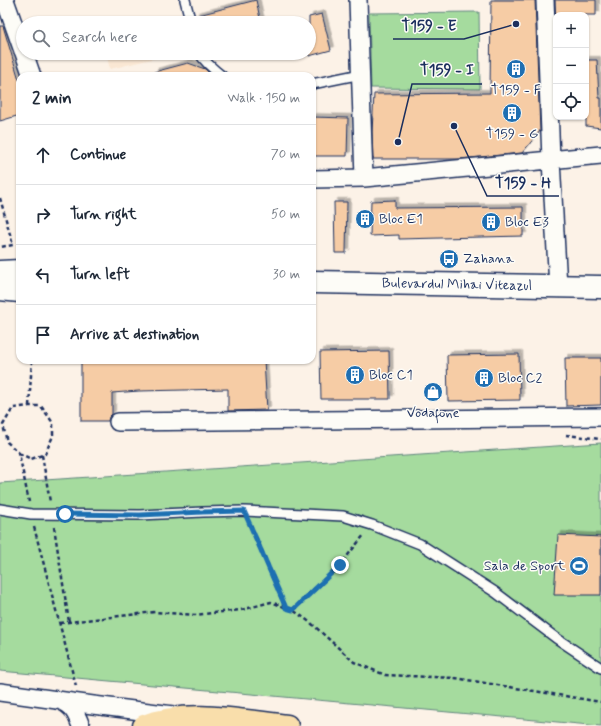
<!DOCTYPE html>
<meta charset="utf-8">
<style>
:root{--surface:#fff;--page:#f6f6f7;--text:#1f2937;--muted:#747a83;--line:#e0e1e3}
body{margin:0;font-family:Mynerve,sans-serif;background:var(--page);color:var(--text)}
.controls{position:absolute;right:12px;top:12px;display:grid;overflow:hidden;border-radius:8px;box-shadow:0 1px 3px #0004}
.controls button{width:36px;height:36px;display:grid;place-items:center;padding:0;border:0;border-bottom:1px solid var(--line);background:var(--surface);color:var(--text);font:20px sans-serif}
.stop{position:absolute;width:12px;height:12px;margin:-9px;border:3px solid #1f6fb2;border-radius:50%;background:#fff}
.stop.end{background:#1f6fb2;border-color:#fff;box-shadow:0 1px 4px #0008}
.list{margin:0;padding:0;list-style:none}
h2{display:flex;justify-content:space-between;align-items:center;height:52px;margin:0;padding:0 16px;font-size:17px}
h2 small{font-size:13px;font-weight:400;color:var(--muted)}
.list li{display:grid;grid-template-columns:26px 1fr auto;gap:12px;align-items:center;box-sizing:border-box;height:60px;padding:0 16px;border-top:1px solid var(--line)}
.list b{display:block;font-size:15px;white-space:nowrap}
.list em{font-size:13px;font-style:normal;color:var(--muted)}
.icon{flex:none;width:22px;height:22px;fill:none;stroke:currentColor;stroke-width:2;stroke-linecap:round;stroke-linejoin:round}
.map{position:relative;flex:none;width:601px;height:726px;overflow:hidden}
.search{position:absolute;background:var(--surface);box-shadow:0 1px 3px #0004;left:16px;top:16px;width:300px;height:44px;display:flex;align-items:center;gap:10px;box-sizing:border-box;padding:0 14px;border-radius:22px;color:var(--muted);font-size:15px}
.panel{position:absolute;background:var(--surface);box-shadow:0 1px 3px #0004;left:16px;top:72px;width:300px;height:292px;border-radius:12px}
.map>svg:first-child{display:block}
.built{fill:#fae7d3}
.green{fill:#a5db9e;stroke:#60857e}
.building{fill:#f6cca5;stroke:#1b2f5e;filter:url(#shadow)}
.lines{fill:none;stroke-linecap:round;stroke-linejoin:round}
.service-casing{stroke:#1b2f5e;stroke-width:12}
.minor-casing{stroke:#1b2f5e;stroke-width:20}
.secondary-casing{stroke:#1b2f5e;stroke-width:25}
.primary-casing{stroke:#1b2f5e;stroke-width:25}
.path{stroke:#1b2f5e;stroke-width:2.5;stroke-dasharray:4 3;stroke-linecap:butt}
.service{stroke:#fdfcf7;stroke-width:9}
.minor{stroke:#fdfcf7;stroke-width:17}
.secondary{stroke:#fdfcf7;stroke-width:22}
.primary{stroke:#f9deab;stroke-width:22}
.route{stroke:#1f6fb2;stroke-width:5}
.labels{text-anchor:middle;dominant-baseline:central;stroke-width:3;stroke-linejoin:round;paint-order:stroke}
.poi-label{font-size:14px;fill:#1b2f5e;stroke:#fdfcf7;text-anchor:start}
.street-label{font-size:14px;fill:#1b2f5e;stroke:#fdfcf7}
.leader{fill:none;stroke:#1b2f5e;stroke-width:1.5}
.callout-dot{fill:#1b2f5e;stroke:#fdfcf7;stroke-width:1.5}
.callout-label{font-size:15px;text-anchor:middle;font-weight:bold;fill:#1b2f5e;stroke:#fdfcf7;stroke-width:3;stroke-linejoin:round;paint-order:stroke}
</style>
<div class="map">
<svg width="601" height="726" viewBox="0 0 601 726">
<defs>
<filter id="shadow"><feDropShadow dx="3.5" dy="-3.5" stdDeviation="0" flood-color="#0004"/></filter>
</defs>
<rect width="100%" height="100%" fill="#fcf2e7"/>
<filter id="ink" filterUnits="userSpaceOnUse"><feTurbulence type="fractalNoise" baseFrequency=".025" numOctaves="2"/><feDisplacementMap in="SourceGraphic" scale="8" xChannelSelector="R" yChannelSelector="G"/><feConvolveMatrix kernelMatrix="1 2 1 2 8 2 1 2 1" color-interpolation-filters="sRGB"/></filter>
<g filter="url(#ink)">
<path class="built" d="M106,53H177L110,69Z"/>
<path class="green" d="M479,12L480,89L371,88L369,13Z
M601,443V726L0,671V483Z"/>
<path class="building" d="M256,0L261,23H197L195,16Z
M491,0H535L540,131L522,153L459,159H373L372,132L374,94L490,93Z
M555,0H596V15H556V26Z
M322,14L331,50L309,56V17Z
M0,26H3L20,83V115L0,121Z
M586,60H597L599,98H601V128L586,126Z
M188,63L205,69L212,76H154V72Z
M312,117L348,118L347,156H312Z
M395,200V208L523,207V236L399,239V235L370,236L371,201Z
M334,202H347L346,253H335Z
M389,351L390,399H321L320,352Z
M519,354L520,400L448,401L447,355Z
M565,358H601V405L566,406Z
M81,360H264L267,410L228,411V389L139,391L112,393V414L109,417L108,421H81Z
M558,535L601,537V595H554Z"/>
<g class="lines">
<defs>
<path id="service" d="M185,0L191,23
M199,53C205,62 213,69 222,76
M312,84L361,74
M0,509L31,514L140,515L203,512L244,511L343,516L372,525L420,544L495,592L556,638L601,668"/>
<path id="minor" d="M5,0L23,51
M358,0L364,178
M545,0L551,160L558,287
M24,53L32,76
M312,179L364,178L601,155
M118,422L601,417
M0,692L57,700L93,705L173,715
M59,700C73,706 76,713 81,726"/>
<g id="secondary">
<path d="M0,272L20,271"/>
<path id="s1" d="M312,282L601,287"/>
<path d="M0,289L20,291"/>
</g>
<path id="primary" d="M144,726C187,709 242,721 287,726"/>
</defs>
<use href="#service" class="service-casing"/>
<use href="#minor" class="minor-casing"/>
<use href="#secondary" class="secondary-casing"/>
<use href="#primary" class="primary-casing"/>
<path class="path" d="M0,198L13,245L0,247
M29,406L32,360
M566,435L601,439
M19,453L31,459L45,454L53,436V423L41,406H29L13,408L3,425L7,442L19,453L29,502
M42,455L50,502
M250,524L286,608
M34,527L76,686
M54,527L69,622
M293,610L340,565L364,535
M60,623L155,612L195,615L241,610L271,602L293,610L311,623L354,662L385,675L455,678L601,702"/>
<use href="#service" class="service"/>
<use href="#minor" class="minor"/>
<use href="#secondary" class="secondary"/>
<use href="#primary" class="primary"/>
</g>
</g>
<g class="lines" filter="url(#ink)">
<path class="route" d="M65,514L140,515L203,512L244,511L286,608L293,610L340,565"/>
</g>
<defs>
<symbol id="building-disc" viewBox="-11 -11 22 22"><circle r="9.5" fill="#1f6fb2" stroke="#fdfcf7"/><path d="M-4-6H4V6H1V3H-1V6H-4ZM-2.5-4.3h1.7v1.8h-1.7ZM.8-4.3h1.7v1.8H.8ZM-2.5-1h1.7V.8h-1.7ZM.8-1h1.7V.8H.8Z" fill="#fff"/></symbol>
<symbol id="bus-disc" viewBox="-11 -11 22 22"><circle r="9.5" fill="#1f6fb2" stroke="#fdfcf7"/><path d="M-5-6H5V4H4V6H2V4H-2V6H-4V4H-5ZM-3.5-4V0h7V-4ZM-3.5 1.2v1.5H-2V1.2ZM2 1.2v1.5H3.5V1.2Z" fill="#fff"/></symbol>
<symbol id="shop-disc" viewBox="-11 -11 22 22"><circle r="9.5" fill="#1f6fb2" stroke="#fdfcf7"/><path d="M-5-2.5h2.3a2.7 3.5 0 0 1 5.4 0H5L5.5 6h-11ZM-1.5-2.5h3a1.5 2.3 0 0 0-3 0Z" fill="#fff"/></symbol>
<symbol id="stadium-disc" viewBox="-11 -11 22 22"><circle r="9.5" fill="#1f6fb2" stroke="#fdfcf7"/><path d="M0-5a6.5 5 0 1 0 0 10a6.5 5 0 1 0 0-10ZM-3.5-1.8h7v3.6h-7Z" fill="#fff"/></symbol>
</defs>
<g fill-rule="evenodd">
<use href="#building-disc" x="505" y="58" width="22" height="22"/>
<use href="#building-disc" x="501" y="102" width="22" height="22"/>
<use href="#building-disc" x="354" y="208" width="22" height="22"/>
<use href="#building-disc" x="480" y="211" width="22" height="22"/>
<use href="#bus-disc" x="438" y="248" width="22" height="22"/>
<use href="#building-disc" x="344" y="364" width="22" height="22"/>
<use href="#building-disc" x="473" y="367" width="22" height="22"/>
<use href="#shop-disc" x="422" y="381" width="22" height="22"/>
<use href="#stadium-disc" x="568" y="555" width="22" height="22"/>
</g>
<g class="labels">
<g class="poi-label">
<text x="516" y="90" text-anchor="middle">T159 - F</text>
<text x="512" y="134" text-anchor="middle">T159 - G</text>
<text x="379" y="219">Bloc E1</text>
<text x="505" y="222">Bloc E3</text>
<text x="463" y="259">Zahana</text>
<text x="369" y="375">Bloc C1</text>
<text x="498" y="378">Bloc C2</text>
<text x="433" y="413" text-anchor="middle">Vodafone</text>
<text x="565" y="566" text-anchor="end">Sala de Sport</text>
</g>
<g class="street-label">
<text stroke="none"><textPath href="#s1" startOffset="145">Bulevardul Mihai Viteazul</textPath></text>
</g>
</g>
<path class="leader" d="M516 24L464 39H393M398 142L412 84H482M454 126L487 196H559"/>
<g class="callout-dot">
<circle cx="516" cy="24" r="4"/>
<circle cx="398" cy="142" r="4"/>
<circle cx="454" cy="126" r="4"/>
</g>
<g class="callout-label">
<text x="429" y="31">T159 - E</text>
<text x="447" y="75">T159 - I</text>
<text x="523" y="188">T159 - H</text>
</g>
</svg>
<div class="controls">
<button>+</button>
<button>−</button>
<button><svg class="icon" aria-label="locate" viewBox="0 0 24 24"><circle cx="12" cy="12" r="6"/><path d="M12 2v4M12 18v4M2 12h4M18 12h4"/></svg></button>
</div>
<div class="stop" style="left:65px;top:514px"></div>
<div class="stop end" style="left:340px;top:565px"></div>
<div class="search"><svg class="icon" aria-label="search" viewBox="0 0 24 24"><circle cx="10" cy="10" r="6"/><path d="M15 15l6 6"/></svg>Search here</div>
<section class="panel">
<h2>2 min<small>Walk · 150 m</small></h2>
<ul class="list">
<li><svg class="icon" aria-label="ahead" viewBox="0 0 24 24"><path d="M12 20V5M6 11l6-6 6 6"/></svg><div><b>Continue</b></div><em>70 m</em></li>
<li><svg class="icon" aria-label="right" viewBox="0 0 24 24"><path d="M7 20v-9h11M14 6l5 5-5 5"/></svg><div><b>Turn right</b></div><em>50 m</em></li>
<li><svg class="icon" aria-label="left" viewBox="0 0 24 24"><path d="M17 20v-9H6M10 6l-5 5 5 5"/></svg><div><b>Turn left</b></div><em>30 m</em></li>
<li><svg class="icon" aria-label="arrive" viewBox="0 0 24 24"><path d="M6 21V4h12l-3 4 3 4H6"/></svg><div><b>Arrive at destination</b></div></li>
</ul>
</section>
</div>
